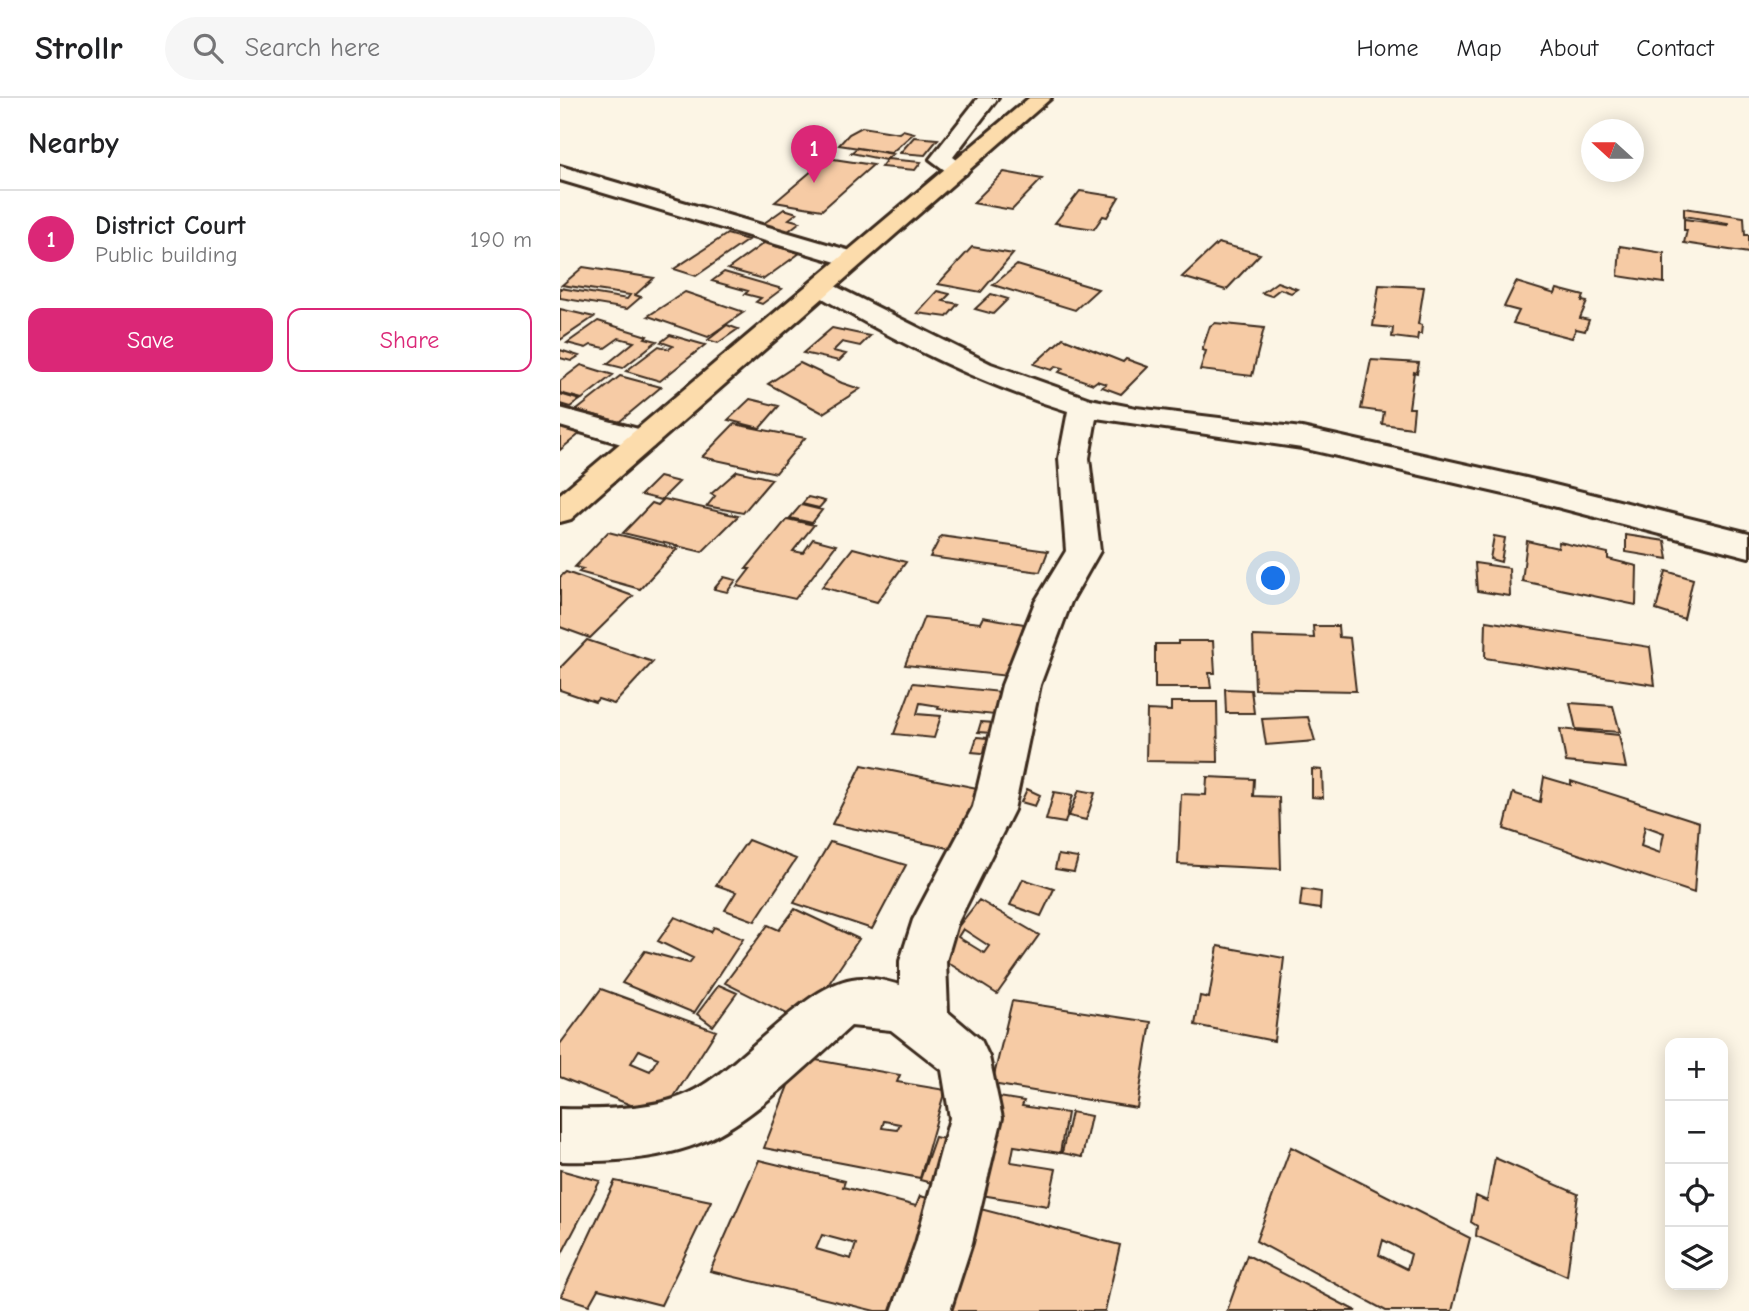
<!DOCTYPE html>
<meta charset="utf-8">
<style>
:root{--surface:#fff;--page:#f6f6f6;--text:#202124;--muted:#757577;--line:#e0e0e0;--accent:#db2777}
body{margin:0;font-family:"Comic Neue",sans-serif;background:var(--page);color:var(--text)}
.controls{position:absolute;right:21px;bottom:21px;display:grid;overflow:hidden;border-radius:14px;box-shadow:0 4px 18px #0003}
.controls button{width:63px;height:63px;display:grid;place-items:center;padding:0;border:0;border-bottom:2px solid var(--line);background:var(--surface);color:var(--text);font:35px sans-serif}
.compass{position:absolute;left:1021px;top:21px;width:63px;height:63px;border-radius:50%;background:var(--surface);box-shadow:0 4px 18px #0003;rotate:291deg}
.you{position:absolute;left:714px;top:481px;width:24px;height:24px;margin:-18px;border:5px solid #fff;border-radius:50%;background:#1a73e8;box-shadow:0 0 0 10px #1a73e833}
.badge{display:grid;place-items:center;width:46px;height:46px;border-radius:50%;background:var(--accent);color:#fff;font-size:23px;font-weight:700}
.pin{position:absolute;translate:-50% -58px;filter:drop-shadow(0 2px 4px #0008)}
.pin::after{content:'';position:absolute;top:37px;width:24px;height:21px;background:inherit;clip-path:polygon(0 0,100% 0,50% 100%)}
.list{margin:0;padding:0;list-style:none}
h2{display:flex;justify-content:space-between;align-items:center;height:91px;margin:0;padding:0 28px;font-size:30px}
h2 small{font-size:23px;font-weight:400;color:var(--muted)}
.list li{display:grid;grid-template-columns:46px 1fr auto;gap:21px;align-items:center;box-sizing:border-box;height:98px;padding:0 28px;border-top:2px solid var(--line)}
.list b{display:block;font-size:26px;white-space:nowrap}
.list p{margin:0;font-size:23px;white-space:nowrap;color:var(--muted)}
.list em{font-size:23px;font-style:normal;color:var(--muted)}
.actions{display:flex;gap:14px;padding:21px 28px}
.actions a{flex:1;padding:16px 0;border:2px solid var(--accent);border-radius:14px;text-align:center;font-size:24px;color:var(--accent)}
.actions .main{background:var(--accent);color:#fff}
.icon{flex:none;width:38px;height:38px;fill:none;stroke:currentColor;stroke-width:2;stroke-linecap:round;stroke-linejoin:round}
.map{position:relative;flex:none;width:1189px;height:1213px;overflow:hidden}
header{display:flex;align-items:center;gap:42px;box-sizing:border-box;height:98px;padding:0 35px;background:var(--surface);border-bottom:2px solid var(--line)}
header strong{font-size:33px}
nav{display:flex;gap:38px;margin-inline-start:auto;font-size:24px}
.search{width:490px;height:63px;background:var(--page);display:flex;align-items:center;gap:18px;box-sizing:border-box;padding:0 24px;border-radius:38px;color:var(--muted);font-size:26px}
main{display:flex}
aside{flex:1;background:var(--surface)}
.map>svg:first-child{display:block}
.building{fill:#f6cba5;stroke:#3b2a1e;stroke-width:2;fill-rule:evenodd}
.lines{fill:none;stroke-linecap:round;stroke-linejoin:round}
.minor-casing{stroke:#3b2a1e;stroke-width:6}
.major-casing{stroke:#3b2a1e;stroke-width:6}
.minor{fill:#fcf5e5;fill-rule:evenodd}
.major{fill:#fcdcac;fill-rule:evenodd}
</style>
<header>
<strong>Strollr</strong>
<div class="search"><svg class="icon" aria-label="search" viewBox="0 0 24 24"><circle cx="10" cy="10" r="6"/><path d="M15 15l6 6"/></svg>Search here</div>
<nav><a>Home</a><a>Map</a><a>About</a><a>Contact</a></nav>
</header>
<main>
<aside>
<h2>Nearby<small></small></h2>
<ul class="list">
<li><span class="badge">1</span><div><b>District Court</b><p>Public building</p></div><em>190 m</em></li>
</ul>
<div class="actions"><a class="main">Save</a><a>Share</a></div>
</aside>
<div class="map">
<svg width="1189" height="1213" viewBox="0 0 1189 1213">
<rect width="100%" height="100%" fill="#fcf5e5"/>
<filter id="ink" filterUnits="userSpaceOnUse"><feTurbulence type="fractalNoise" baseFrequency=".0143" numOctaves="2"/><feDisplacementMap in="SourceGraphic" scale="14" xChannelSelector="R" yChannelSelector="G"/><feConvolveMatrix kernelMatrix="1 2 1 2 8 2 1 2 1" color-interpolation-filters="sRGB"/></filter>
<g filter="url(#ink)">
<path class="building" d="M302,29L339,35L343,32L354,35L331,55L279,47L289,36Z
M354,39L378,41L365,57L340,55Z
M297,50L333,56L325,62L291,55Z
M267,60L313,67L262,112L215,104Z
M327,61L361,64L355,72L321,69Z
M444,74L482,81L452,112L413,105Z
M520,93L559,99L547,119L543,118L534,131L495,125Z
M1124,110L1184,119L1185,137H1189V155L1124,145L1127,132H1124V121L1168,127V125L1124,118Z
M224,111L237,115L229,121L240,124L227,134L200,128Z
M167,136L188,142L136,178L114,171Z
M204,145L240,155L204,181L168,171Z
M658,145L700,156L666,192L622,179Z
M1060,148L1104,155V185L1058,178Z
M412,149L453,156L421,194L378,186Z
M457,167L538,191L515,212L433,187Z
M23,169L94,180L75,197L81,199L67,211L0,200V190L67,201L70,197L2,187Z
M164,174L222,191L202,206L196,204L201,200L185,196L188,193L152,183Z
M717,184L737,191L731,195L720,191L711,198L702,195Z
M956,184L995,196L997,191L1024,198L1022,203L1027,204L1020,220L1029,222L1025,233L1016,231L1012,240L953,225L959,213L944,209Z
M819,187L864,189L858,226L862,227L861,236H858L857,242L832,239L833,230L813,228Z
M377,193L390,196L383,203L398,206L387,219L357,215Z
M125,194L184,214L148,239L88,218Z
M431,196L448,201L433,216L415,211Z
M0,211L34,219L0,242Z
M38,223L87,238L85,240L97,243L63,270L47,266L74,244L59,240L45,250L31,247L26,250L7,245Z
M655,225L704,230L692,278L640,272L646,253L642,252L650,228Z
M167,227L178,231L158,245L148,242Z
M272,230L310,238L300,248L282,244L273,253L286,256L279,263L243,255Z
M110,237L145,247L100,283L66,273L99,248L109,251L113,248L101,244Z
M503,240L563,264L566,261L588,269L561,296L542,289L546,286L537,283L533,286L499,274L503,270L496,268L492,272L474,266Z
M0,252L19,258L11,263L0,260Z
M811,262L859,265L857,275L854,274L849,310H854L852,330L822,326L824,314L801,311Z
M240,265L282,285L300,291L263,315L208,286Z
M21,267L53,277L22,301L0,295V283Z
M60,278L101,289L59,324L17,312Z
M0,296L20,302L10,309L0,306Z
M190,301L219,308L200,330L168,322Z
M174,326L245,340L216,375L142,359Z
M0,328L22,334L0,352Z
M177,373L212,381L183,415L147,408L155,398L151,396Z
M99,379L119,384L101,402L81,397Z
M248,399L265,403L259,410L242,406Z
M104,401L178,418L142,454L63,435L92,405L98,407Z
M241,407L262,412L252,425L230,420Z
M227,421L254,427L233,453L243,455L253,441L276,447L235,501L177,488L190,471H186Z
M48,434L117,451L80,491L19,474L23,471L15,469Z
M1066,437L1105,443L1108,461L1066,454Z
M381,438L488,453L480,474L370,459Z
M934,438L945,440L941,464L930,461Z
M967,443L998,450L999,444L1048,455V461L1077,468L1076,507L962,483Z
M293,450L346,464L317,504L262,489Z
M915,465L949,470L950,498L917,493Z
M1106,473L1133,481L1124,521L1096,512Z
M6,474L73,498L30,540L0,529V479Z
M164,479L176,482L167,494L154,491Z
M364,519L420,525L423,519L464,526L448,578L345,567Z
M926,523L1090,549L1095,587L925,560Z
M753,528H778L779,539L790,540L796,593L695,591L693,538L754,540Z
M27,542L93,564L54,606L38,601L35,604L0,592V570Z
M618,543H653L655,575H649L651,590H595V546H618Z
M353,585L451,595L444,618L378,611L379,608L360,605L357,616L381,618L374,640L334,636Z
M665,591L691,592L694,615H666Z
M611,604H657L658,664L586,663L587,612L611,613Z
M1010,605L1053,608L1060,634L1016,631Z
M748,619L755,643L706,647L702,621Z
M421,624L435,625L432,635L418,634Z
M1000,631L1059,637L1066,670L1006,664Z
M417,639L437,641L433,656L412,654Z
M302,667L422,691L398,752L272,726Z
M752,671L762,672L763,700L752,699Z
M647,679L694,681L693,698L719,699L721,771L618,766L621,696L646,697Z
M984,679L1011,687V683L1139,724L1134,795L944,731L953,695L980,704ZM1085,728L1104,735L1100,755L1081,748Z
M467,691L480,697L475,708L461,704Z
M519,692L535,695L526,722L509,718Z
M494,694L513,697L505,725L486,722Z
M188,742L236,761L195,823L165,812L176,794L156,787Z
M270,744L346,767L312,831L234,805Z
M498,757L518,760L514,774L495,771Z
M463,781L494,791L481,818L450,807Z
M742,791L761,794L760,811L740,808Z
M419,802L479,837L437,896L376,857ZM403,831L429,848L424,855L398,839Z
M235,811L299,841L243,924L165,885L208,827L219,832Z
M115,819L151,834L154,829L183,841L134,915L62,885L85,853L129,865L133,860L98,843Z
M658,848L724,860L714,943L635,927L640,898L649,900Z
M159,887L177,895L153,928L137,916Z
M41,891L156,933L101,1019L0,979V946ZM79,952L98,960L90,973L71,965Z
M452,903L591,924L577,1010L432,986Z
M239,959L340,977L337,984L385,992L360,1080L204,1050ZM324,1023L340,1026L337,1032L322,1030Z
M426,997L464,1003L462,1008L507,1015L500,1055L454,1048L451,1064L496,1071L488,1108L403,1094Z
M511,1014L531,1018L522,1059L502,1055Z
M375,1039L405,1046L391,1090L360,1082Z
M731,1049L910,1140L892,1213H826L696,1143ZM823,1142L851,1156L847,1171L819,1157Z
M935,1060L1018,1096L1007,1178L916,1138L917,1128L911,1124L916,1098L927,1103Z
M199,1062L285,1083L283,1089L356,1108L360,1098L386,1105L352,1213H315L150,1173ZM262,1137L296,1146L291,1161L256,1151Z
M0,1072L40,1083L0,1159Z
M55,1083L151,1103L101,1207L38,1191L29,1207L1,1198Z
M405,1107L560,1147L545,1213H372Z
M687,1157L796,1213H667Z"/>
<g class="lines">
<defs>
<path id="minor" d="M418,0H438L393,59L409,71L406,76H390L370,61Z
M0,68L301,156L304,161L301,166H283L0,82Z
M263,182L431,266L530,301L576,310L742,330L966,380L1189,435V459L966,401L742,350L536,320L529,360L540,453L511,504L480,587L454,712L397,826L386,863L388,914L421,942L429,959L442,1020L412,1145L390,1213H332L356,1145L390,1020L382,972L331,932L291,928C252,963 199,1016 153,1039C107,1062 50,1064 0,1063V1011C37,1012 93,1012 127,996C180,972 240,890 292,881C308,878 325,883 340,887V863L353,822L413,709L442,587L475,504L506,453L499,360L508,313C417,285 335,243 254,195L250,190L254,185Z
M0,310L93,335L97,342L93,349L82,352L0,328Z"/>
<path id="major" d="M469,0H491L11,421L0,424V396Z"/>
</defs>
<use href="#minor" class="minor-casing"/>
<use href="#major" class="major-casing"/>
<use href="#minor" class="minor"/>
<use href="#major" class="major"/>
</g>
</g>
</svg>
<div class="controls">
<button>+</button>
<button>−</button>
<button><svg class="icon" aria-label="locate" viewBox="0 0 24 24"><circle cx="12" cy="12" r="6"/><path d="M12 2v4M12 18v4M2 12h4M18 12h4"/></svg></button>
<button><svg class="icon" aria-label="layers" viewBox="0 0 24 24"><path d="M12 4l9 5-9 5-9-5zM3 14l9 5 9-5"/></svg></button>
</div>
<svg class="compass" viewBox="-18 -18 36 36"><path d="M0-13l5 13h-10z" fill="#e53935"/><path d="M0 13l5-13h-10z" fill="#757577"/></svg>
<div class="you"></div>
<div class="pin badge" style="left:254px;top:85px">1</div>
</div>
</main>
